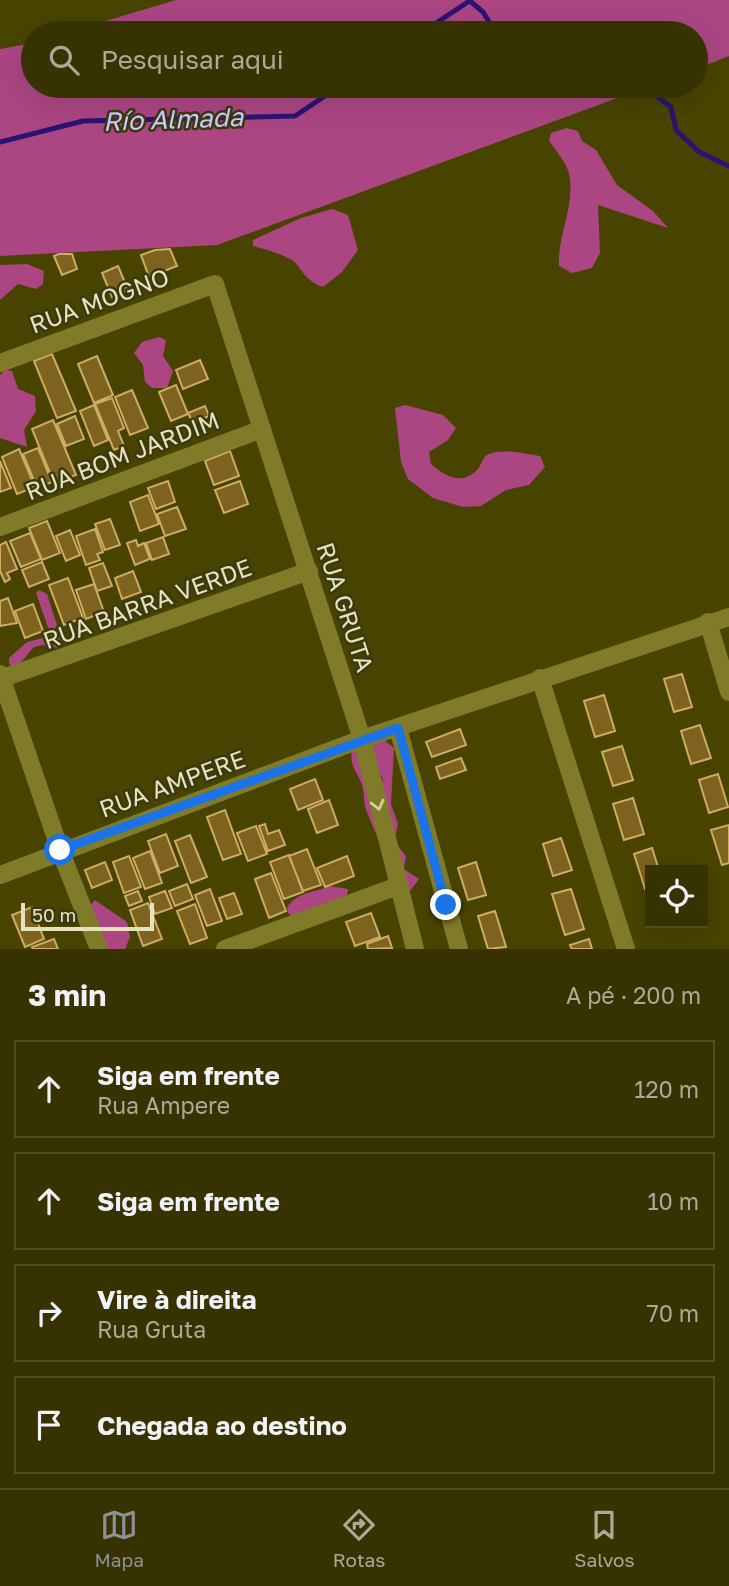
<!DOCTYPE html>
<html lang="pt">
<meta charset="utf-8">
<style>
:root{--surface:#363300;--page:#3d3b0a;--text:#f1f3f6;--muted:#aa9;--line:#504e22;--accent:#8c9099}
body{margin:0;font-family:"Golos Text",sans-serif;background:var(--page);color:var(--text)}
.controls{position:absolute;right:21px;bottom:21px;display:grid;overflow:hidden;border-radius:0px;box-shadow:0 7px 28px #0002}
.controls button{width:63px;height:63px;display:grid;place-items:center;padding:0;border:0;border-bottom:2px solid var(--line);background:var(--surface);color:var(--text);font:35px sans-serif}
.scale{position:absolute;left:21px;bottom:18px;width:133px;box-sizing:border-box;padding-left:7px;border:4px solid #e5e3bd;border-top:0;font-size:19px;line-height:24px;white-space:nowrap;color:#e5e3bd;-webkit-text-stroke:5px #3c390e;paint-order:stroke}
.stop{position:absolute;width:21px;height:21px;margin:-16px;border:5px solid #1a73e8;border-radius:50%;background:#fff}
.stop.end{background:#1a73e8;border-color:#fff;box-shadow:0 2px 7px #0008}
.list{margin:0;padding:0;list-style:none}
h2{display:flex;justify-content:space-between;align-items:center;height:91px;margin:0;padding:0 28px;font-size:30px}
h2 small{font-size:23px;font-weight:400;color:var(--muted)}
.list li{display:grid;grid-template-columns:46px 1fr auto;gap:21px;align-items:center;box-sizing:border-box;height:98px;margin:0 14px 14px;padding:0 14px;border:2px solid var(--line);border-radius:0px}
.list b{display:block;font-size:26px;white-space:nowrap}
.list p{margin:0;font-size:23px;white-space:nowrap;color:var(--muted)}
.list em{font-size:23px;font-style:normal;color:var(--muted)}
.icon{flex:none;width:38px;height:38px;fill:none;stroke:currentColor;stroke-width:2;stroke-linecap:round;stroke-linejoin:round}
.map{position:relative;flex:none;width:729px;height:949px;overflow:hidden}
.search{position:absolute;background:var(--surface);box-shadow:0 7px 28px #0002;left:21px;right:21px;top:21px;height:77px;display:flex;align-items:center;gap:18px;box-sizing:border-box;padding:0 24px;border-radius:38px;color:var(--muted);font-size:26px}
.sheet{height:539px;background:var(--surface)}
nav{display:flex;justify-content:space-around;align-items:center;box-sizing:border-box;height:98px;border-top:2px solid var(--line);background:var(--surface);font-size:19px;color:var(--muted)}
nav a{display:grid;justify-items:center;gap:4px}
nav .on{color:var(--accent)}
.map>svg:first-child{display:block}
.forest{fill:#ab4683}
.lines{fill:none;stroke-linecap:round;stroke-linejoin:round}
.stream{stroke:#2d1272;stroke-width:5}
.building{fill:#7d6220;stroke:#ceac60;stroke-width:2}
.street{stroke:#807b29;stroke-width:18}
.oneway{stroke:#d1ce9f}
.route{stroke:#1a73e8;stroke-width:9}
.labels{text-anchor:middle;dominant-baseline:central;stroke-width:5;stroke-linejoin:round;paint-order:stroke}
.street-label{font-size:24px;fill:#e5e3bd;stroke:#3c390e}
.water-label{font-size:26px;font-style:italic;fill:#cccbff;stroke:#3c390e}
</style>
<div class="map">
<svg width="729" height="949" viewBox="0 0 729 949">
<rect width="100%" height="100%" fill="#484400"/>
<path class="forest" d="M176,0H729V56L696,69V33H65Z
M33,43V86H650L217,245L0,256V49Z
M566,128L578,131L582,141L596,150L617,185L653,211L668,228L598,205L600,253L592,268L572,273L559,266C557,235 576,205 569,174C567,163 555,150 549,140L551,133Z
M332,209L348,215L358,250L342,272L323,287C301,279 302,265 290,259C277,252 266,250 253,246V240L301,218Z
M27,264L44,271L43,284L36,289L18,284L0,300V265Z
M159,337L166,340L163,356L173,371L167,388H152L145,382L143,365L134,353L142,342Z
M5,370L12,371L18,389L35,396L36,411L24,430L27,447L0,438V375Z
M405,405L443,415L456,428L448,440L429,452L431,464C444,475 460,486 476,471C482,466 481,457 489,454C503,448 526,454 540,456L545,467L529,485L506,490L481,506L463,507L433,498L408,479L401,462L395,408Z
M39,590L47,594L58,628L67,636L66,643L57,648C25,638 34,658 13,667L9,664V658L27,642L51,636L36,593Z
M382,738L394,748L391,804L398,824L394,841L406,856L404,869L419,879L407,895C392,867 378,841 367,812C363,804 365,794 362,785C357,771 349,766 352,750L356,748L385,783L363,742Z
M330,886L348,889L346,901L296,919L288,913L287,907C299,891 314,893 330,886Z
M95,900L127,922L130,937L125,949H107L104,937L87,909Z"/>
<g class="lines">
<path class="stream" d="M470,1L483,12L496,33
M421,33L471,0
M632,86L654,94L671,107L676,130L699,152L729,166
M0,142L83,121L295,116L340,86"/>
</g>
<path class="building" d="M170,249L177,266L149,277L141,255L155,250Z
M59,254H72L77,269L62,275L54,256Z
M118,266L128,290L112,297L102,273Z
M52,354L76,411L57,418L34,361Z
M97,356L113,395L94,403L78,364Z
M200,360L208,379L183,389L176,370Z
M176,385L188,414L171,421L159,392Z
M132,390L148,428L130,435L115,397Z
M112,398L124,428L118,431L124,446L114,450L95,404Z
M94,405L108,440L94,446L80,411Z
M205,406L209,416L193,423L188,413Z
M75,416L84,439L66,446L57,424Z
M53,420L76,475L54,483L32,429Z
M38,448L52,482L37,488L23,454Z
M19,449L35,487L17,494L2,457Z
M230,451L239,476L214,485L205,461Z
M0,461L11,488L0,492Z
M168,481L175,502L156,509L148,488Z
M240,481L248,504L224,513L215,490Z
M148,495L159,524L140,531L130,502Z
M177,507L186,529L165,536L157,514Z
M110,519L120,545L105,550L95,524Z
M47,521L60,553L42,560L29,528Z
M95,529L103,552L97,554L100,560L86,565L76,536Z
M70,530L80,555L66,561L56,536Z
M30,533L41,559L21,567L10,541Z
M163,537L169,554L152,560L146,543Z
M136,540L138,546L144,543L150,559L135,565L127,543Z
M6,542L17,569L7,573L10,579L5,582L0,571V545Z
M42,562L49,579L29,587L22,570Z
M103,563L112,586L97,591L89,568Z
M133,571L141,592L122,599L115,578Z
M68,578L83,618L64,625L49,585Z
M94,584L104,612L86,619L76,590Z
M8,598L17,623L0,626V601Z
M33,604L43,631L25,638L15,611Z
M682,674L692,707L674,712L664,679Z
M604,695L615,731L595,737L584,701Z
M700,725L711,758L691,764L681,731Z
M460,729L466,745L432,757L426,742Z
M622,746L633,780L613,786L602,752Z
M461,758L466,770L440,779L436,767Z
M718,774L728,807L709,813L699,780Z
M315,779L323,800L298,810L290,789Z
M633,798L644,834L624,840L613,804Z
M329,800L338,825L317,833L308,809Z
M225,810L241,854L223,860L207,817Z
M265,824L268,834L279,830L285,845L268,851L259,826Z
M729,825V863L722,865L711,830Z
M256,826L267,854L248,861L237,833Z
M166,834L178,866L160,873L148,841Z
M190,835L207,877L191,883L175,841Z
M561,838L572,870L553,876L543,844Z
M652,848L659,870H650V887L645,889L634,854Z
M307,849L321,885L303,891L289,856Z
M150,851L162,883L145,889L133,858Z
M289,855L303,892L284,899L270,862Z
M129,856L141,887L124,893L113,862Z
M347,856L354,876L325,887L317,868Z
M105,862L112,880L92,888L85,870Z
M476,862L486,895L468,900L458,868Z
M271,873L286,911L269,918L255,879Z
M187,884L193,899L175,906L169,891Z
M210,889L222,921L207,926L195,895Z
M571,889L584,929L565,935L552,894Z
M138,891L142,901L129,906L125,896Z
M165,891L172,908L155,914L149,897Z
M234,893L242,914L227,919L219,898Z
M148,903L162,939L143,946L130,910Z
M195,904L207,938L190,944L177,911Z
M32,907L44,939L25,947L12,915Z
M495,911L506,947L488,949L478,916Z
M371,913L380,937L355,946L346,922Z
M388,936L392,948L368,949L367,944Z
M54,939L58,949H33L32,947Z
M589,939L592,949H572L570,945Z"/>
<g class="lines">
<path class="street" d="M0,363L215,284L362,739L415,949
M0,527L262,429
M708,622L729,692
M0,674L60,850L99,949
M540,678L626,949
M0,679L309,571
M398,728L459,949
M0,875L362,739L729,617
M225,949L398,886"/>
</g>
<defs><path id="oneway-chevron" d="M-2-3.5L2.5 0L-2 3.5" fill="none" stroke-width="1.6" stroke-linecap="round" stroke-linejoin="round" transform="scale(1.75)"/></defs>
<use class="oneway" href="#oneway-chevron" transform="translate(378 805) rotate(76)"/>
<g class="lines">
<path class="route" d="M60,850L398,728L446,905"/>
</g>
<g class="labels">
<g class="street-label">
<text transform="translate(99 300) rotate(-20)">RUA MOGNO</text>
<text transform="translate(122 455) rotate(-21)">RUA BOM JARDIM</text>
<text transform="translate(147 603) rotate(-20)">RUA BARRA VERDE</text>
<text transform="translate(346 607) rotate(72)">RUA GRUTA</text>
<text transform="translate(172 783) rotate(-20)">RUA AMPERE</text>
</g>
<g class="water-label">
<text transform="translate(173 119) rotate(-2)">Río Almada</text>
</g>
</g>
</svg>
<div class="controls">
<button><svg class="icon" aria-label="locate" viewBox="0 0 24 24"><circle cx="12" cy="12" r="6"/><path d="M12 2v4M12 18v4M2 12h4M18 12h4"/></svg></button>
</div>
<div class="scale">50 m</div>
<div class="stop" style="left:60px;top:850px"></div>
<div class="stop end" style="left:446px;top:905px"></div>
<div class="search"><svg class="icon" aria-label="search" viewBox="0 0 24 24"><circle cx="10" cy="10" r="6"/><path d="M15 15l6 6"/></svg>Pesquisar aqui</div>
</div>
<section class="sheet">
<h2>3 min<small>A pé · 200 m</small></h2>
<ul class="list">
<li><svg class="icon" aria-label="ahead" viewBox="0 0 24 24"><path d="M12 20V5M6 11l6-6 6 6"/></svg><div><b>Siga em frente</b><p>Rua Ampere</p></div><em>120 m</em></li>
<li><svg class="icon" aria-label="ahead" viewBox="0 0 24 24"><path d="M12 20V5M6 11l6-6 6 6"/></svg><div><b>Siga em frente</b></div><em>10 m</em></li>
<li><svg class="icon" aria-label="right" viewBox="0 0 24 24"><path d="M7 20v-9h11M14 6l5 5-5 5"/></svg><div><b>Vire à direita</b><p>Rua Gruta</p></div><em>70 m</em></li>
<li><svg class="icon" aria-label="arrive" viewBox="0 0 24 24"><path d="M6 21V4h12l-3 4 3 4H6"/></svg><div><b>Chegada ao destino</b></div></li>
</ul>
</section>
<nav>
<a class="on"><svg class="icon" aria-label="map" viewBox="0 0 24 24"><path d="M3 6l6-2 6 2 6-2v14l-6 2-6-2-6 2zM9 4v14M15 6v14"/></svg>Mapa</a>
<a><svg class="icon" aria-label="directions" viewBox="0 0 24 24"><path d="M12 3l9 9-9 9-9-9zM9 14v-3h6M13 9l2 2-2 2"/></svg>Rotas</a>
<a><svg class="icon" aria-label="saved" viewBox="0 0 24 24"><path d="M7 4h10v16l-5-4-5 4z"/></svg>Salvos</a>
</nav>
